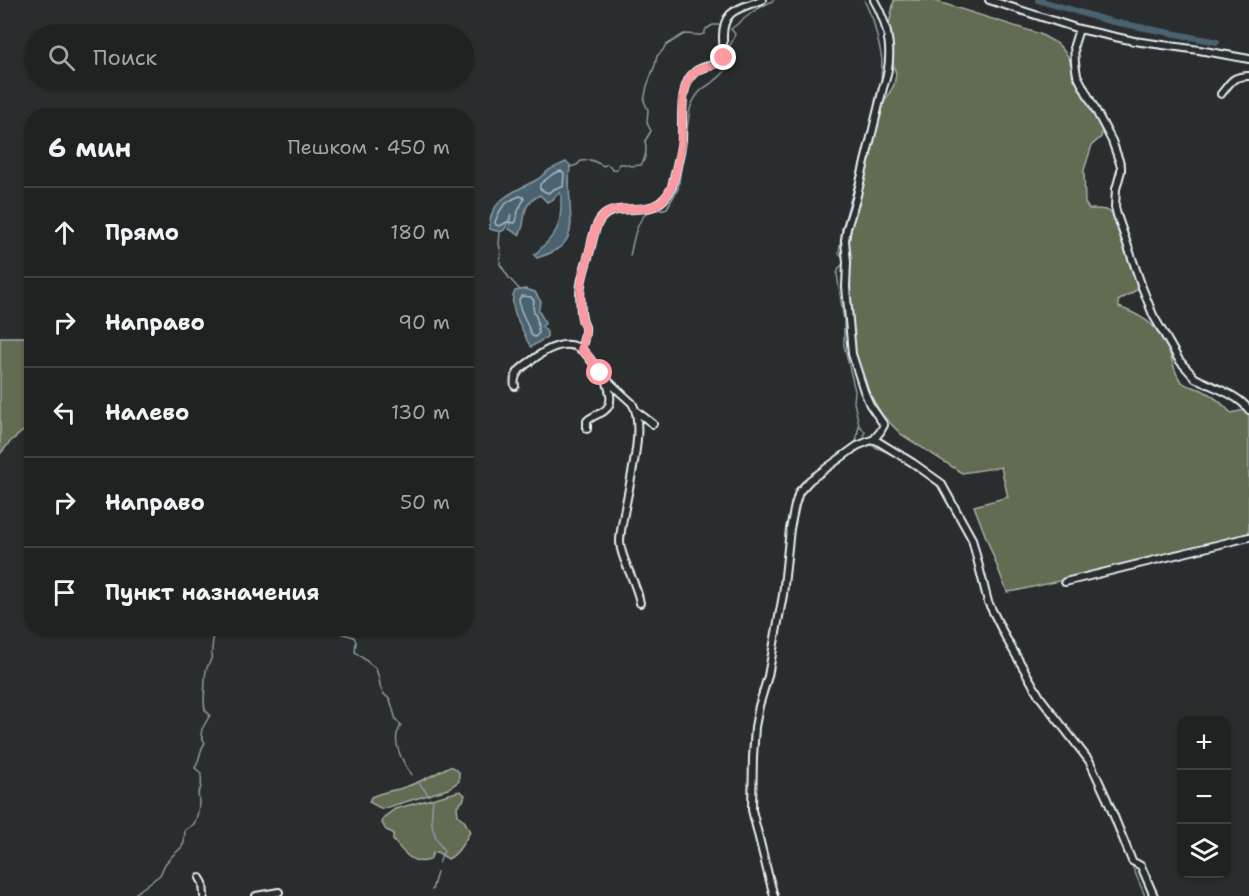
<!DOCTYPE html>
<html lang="ru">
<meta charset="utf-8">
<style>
:root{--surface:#202222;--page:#282a2a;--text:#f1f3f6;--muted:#a2a4a5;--line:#3d3f40}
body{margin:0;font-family:"Shantell Sans",sans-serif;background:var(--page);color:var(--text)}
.controls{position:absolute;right:18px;bottom:18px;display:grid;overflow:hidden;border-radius:12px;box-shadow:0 2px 4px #0004}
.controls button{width:54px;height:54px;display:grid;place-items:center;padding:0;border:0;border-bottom:2px solid var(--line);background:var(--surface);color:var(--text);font:30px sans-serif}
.stop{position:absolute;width:18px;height:18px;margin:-14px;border:4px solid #ff9aa2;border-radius:50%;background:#fff}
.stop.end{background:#ff9aa2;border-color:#fff;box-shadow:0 2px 6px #0008}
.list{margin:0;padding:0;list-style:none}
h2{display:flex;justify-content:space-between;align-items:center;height:78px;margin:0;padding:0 24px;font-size:26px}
h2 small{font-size:20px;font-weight:400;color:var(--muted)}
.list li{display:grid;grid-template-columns:39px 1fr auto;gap:18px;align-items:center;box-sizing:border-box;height:90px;padding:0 24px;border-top:2px solid var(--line)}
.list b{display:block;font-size:22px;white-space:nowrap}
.list em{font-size:20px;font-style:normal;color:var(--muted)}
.icon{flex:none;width:33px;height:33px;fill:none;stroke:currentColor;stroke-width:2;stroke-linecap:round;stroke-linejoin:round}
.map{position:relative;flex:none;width:1249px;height:896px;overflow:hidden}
.search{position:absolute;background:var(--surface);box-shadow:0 2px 4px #0004;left:24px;top:24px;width:450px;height:66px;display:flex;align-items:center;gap:15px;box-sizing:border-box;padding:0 21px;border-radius:33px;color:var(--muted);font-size:22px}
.panel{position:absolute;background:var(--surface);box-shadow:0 2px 4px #0004;left:24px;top:108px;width:450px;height:528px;border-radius:24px}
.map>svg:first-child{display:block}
.green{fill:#626c53;stroke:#a5aea6;stroke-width:1.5}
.water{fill:#4c6470;stroke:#8a9ca6;stroke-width:1.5}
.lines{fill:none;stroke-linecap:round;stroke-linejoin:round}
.shore{stroke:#aab9c2;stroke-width:1.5}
.stream{stroke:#8a9ca6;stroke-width:1.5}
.canal{stroke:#4c6470;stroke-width:6}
.minor-casing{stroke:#e8f1f8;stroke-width:10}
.minor{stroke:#2a2d2e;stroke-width:6}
.route{stroke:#ff9aa2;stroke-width:8}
</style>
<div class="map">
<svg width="1249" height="896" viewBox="0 0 1249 896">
<rect width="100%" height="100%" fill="#2a2d2e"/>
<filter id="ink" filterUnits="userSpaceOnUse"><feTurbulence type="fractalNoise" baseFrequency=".0167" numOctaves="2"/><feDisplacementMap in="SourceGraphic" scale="12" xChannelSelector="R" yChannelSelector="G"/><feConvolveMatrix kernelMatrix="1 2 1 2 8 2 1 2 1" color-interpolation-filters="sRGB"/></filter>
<g filter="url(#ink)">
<path class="green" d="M894,0H932L1040,34L1058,44L1068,56L1077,79L1102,130L1101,137L1092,145L1084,170L1085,203L1089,209C1095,209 1107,208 1112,213C1120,221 1136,276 1138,289L1118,301L1119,307C1149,318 1162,329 1172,360C1174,367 1176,376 1181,381C1187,387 1194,387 1202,390C1212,395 1223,404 1231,413L1244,410L1248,412L1249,417V535L1112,569L1015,591L1007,592L974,506L1008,497L1001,467L962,473L902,435L883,416L870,395L855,355L850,300L849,241L855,210L884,102L894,85L896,74L891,56L889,25Z
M0,337H31L32,424L11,441L0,454Z
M448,767H453L459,772V781L448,789L382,809L369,802L371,797C380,793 389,791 399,789C416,784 432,776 448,767Z
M460,791L465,795L463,801L457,806L458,815L465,822L470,832C464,842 458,854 448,859L437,852L433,853L430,860C413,866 403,852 393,840V833L386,830L382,823L384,817L395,809Z"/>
<path class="water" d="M566,162L570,165C569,177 569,191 570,203C570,214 573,227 568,237C563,249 549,254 537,258L534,255C558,233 562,227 561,195L559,193L552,200L547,202L540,195C517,207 529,220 519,235L509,229L511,214C505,227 508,236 490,229C487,199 517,191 538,179C542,176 545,173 549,170C554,167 560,165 566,162Z
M525,289L535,292L541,302C535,313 543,314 545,324L542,326L547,332V337L531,347C527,342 526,338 524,333C518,321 508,304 515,291Z"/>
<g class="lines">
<path class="shore" d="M561,171L564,173L563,187L556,188L548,193L540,189V184L553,174Z
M520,196L523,197L524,199L518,211L516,222L514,223L507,222L500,226L496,225L495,222C501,206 505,202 520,196Z
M522,296L531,297L534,301C532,309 534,312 537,319C538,324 537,328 539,333L535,337L532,336L520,308L519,299Z"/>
<path class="stream" d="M570,167L577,165L581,161L591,160L604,166L607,164L610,166L613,170L617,169L619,164H624L631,166L641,165C646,158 647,150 645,141L651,131L647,123L648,110L644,101L647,86L655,65L657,56L663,50L665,46L684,34L700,35L704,34L706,29L713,25H721
M500,232L499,244L501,253L500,264L509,278L520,290
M630,256C633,243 636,221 647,213C652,210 662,210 667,208L678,189L690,109C699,83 712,88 725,71C732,61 727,56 729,47C731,43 734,40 735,34L731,29L754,11L774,0
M844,258L839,253L842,229L855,184L875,106L876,97L881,82L882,60L880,49L873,20L864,0
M844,263L839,268L837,274L844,321V345L855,391L854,402L859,425L856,442L857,444
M860,426L865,432L864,435L866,439
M868,444L894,455
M930,479L940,488L943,493
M811,483L841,461
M328,628L333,631
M343,634L354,637L356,642L355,652C360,656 372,665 375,668C383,680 375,690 390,699L396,720L401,725C400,728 398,731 397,734C394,748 404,764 412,775
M419,783L427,793
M433,800C430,821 431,833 444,851L439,863
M1131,863L1145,896
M432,890L437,872
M132,896L160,875L165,864L173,855L181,848L184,843L185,830L194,824C198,815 200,803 198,793C203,786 201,782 201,773L195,768C200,760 200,748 205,743L201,735L202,729L210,715L205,710L204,702L205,679L206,670L211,659L213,639L209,633V628"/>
<path class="canal" d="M1038,0L1109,21L1217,42"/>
<defs>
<path id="minor" d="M989,0L1079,29L1134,41L1199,50L1249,59
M1079,29L1074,45L1075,63L1077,75L1112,141L1121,166V171L1116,189L1115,207L1117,215L1142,287L1153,315L1179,360L1195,378C1212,387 1238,394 1249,410
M1221,94C1231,82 1232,76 1249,76
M581,350C583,343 586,334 585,327C584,324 582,321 582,318C580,311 581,302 580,295C580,280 585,268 589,254C592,244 593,233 598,223C613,194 654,227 672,187C675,172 680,156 682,141C683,122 678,85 695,72C703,65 716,67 724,58C724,52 723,46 723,39C722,10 738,9 762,0
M515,386C512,374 522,367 531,361C546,349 569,336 585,353C590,358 594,365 599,371C609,383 621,393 632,403C649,429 621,509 620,541C620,558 637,583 640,603
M636,411L653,424
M587,429V421C592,416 598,415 604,411C615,403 609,390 606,379
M874,439L913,463L941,483L972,539L988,602L1006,638L1040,697L1090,762L1107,799L1132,861L1141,866L1154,896
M1065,582L1249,537
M200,878L203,883L204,896
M256,896L279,892
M774,896L768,874L752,810L753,757L755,727L759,706L768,676L783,595L790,529L795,505L799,492L810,480L857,446L874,439L880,432L884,425L870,405L864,391L852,354L846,287L847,262L845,240L847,228L856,199L883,88C894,58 890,27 874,0"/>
</defs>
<use href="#minor" class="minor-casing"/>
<use href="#minor" class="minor"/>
</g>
</g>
<g class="lines" filter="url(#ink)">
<path class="route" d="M600,373L586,353L581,350C583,343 586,334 585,327C584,324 582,322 582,319C580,312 581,303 581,296C580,280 586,267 590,251C592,241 594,230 599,221C615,196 653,224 670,190C675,180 680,153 681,141C684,121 678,92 692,75C700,65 716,68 724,58"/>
</g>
</svg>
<div class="controls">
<button>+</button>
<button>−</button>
<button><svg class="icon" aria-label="layers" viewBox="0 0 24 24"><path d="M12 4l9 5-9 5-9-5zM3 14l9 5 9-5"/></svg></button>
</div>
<div class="stop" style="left:600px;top:373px"></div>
<div class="stop end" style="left:724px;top:58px"></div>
<div class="search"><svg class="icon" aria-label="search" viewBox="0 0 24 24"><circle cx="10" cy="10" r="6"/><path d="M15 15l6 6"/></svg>Поиск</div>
<section class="panel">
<h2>6 мин<small>Пешком · 450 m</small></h2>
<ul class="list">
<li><svg class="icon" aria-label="ahead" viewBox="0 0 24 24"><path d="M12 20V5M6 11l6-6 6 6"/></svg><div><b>Прямо</b></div><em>180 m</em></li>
<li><svg class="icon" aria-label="right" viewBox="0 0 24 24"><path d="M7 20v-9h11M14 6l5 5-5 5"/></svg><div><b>Направо</b></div><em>90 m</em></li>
<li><svg class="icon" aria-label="left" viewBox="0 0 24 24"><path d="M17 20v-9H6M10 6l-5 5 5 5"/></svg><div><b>Налево</b></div><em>130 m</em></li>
<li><svg class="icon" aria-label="right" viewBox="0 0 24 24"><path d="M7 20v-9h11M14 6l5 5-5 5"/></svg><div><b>Направо</b></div><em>50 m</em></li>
<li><svg class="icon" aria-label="arrive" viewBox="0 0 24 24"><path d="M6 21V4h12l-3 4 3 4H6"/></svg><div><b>Пункт назначения</b></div></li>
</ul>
</section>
</div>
